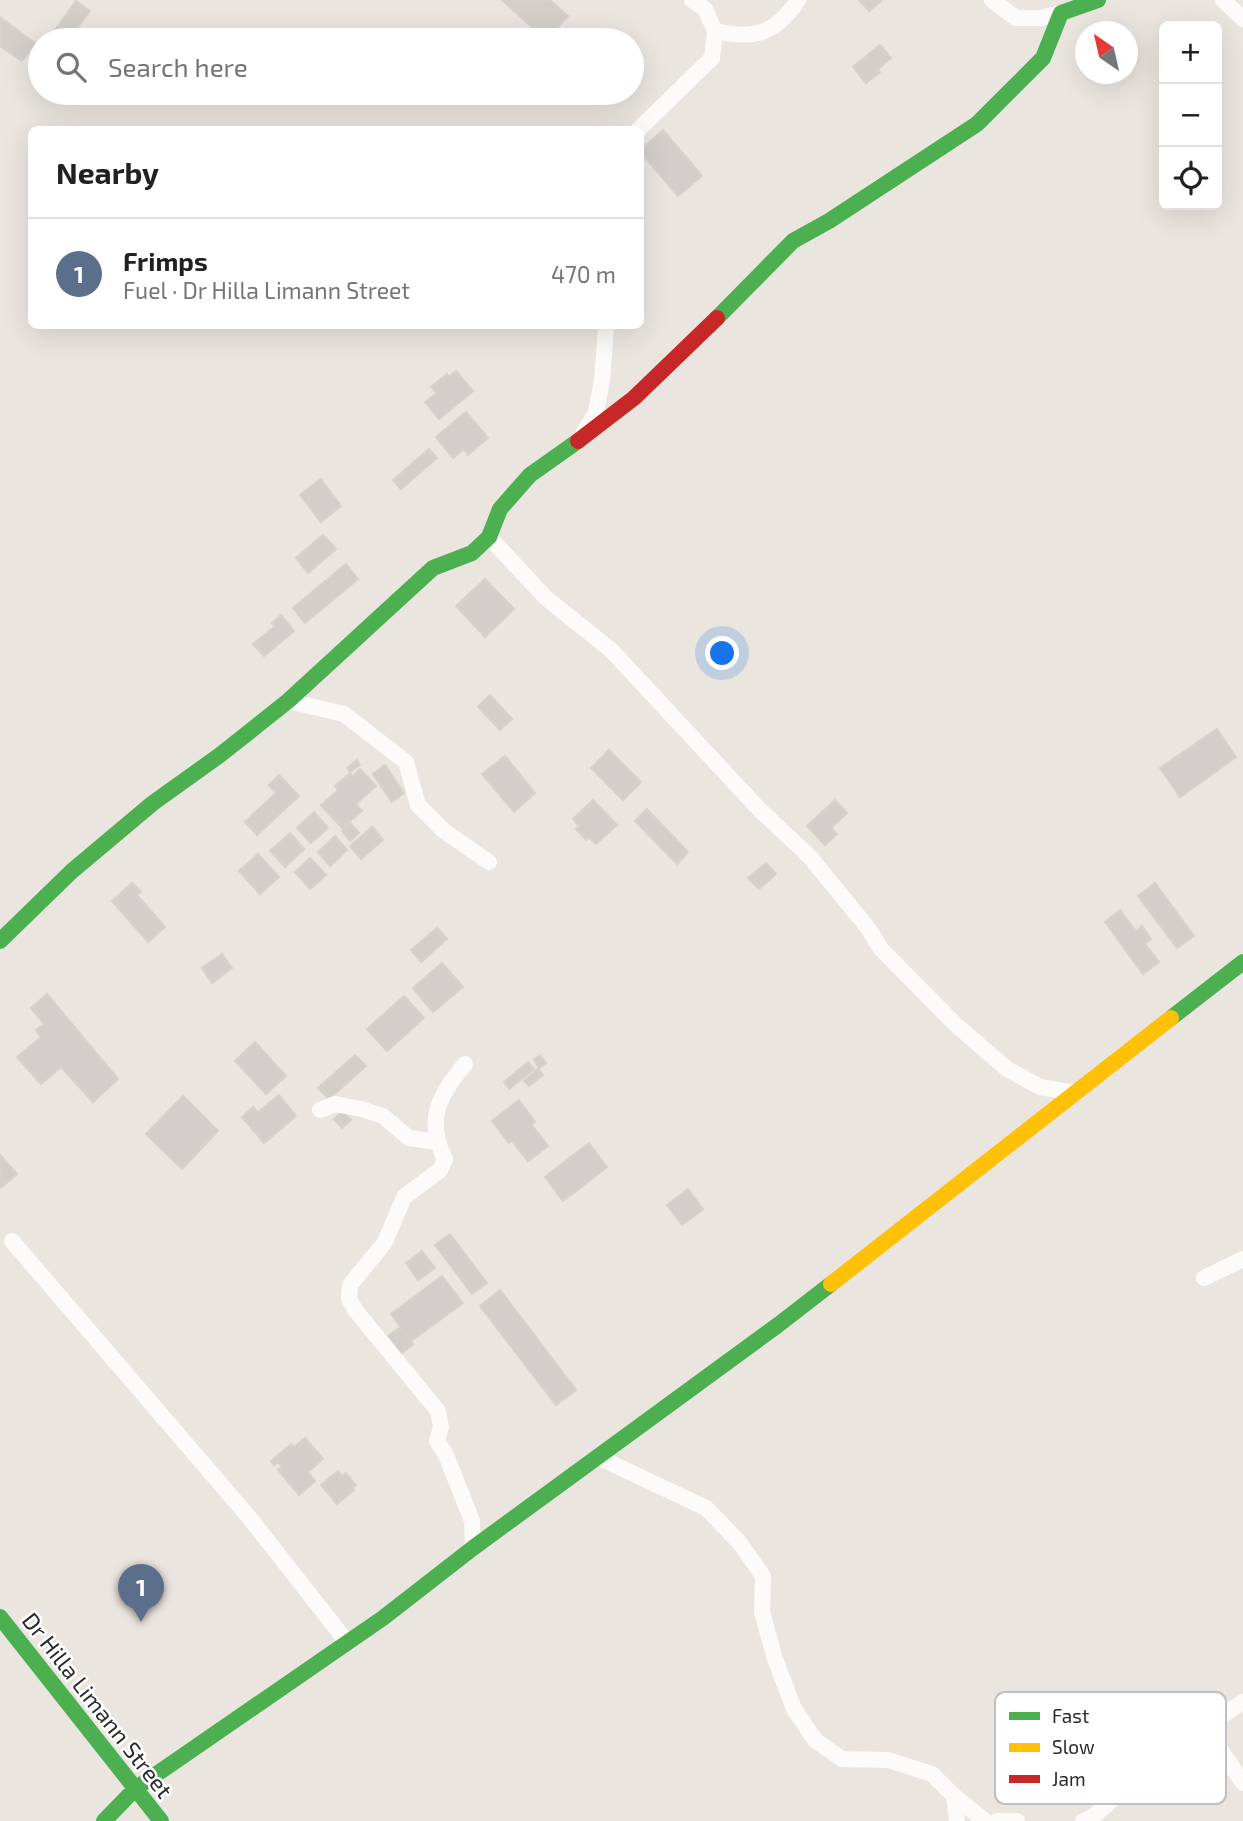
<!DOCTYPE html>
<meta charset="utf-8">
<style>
:root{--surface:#fff;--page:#f6f6f6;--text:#202124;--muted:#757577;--line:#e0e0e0;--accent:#6d6b69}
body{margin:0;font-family:"Exo 2",sans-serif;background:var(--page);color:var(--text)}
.controls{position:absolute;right:21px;top:21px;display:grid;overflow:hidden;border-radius:10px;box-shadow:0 7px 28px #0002}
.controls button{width:63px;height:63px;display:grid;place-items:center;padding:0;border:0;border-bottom:2px solid var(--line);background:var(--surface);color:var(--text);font:35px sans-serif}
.compass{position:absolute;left:1075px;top:21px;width:63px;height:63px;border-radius:50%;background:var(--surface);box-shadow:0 7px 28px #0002;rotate:326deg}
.you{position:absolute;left:723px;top:654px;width:24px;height:24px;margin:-18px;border:5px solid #fff;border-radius:50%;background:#1a73e8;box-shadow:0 0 0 10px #1a73e833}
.badge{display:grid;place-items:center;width:46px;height:46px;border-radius:50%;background:var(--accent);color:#fff;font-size:23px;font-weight:700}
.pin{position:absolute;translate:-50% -58px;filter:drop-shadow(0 2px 4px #0008)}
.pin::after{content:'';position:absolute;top:37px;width:24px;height:21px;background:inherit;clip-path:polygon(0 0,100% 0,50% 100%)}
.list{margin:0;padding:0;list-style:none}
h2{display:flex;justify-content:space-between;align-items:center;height:91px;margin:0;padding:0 28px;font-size:30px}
h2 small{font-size:23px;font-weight:400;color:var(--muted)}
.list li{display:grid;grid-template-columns:46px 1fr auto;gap:21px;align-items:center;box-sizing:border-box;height:112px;padding:0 28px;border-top:2px solid var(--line)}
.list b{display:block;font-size:26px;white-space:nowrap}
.list p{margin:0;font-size:23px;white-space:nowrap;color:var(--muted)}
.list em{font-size:23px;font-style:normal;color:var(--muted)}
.icon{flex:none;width:38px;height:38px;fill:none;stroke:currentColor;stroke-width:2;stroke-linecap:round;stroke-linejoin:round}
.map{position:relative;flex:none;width:1243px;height:1821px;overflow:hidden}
.search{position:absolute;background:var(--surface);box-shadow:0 7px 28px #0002;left:28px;top:28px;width:616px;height:77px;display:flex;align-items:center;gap:18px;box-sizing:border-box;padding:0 24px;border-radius:38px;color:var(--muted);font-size:26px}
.panel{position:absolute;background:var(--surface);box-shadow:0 7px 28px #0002;left:28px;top:126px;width:616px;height:203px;border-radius:10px}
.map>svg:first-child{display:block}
.building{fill:#d2cfcb;stroke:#d5d1cb;stroke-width:2}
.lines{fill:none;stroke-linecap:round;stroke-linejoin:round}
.street{stroke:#fcfbfa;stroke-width:16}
.fast{stroke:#4caf50;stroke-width:16}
.slow{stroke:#ffc107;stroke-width:16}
.jam{stroke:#c62828;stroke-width:16}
.labels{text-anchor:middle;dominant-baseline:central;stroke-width:5;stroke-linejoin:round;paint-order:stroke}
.street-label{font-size:23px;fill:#2a2a2a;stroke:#fff}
.key{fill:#fff;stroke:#bfbfbf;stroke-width:2}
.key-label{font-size:19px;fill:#2a2a2a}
</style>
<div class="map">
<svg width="1243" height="1821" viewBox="0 0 1243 1821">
<rect width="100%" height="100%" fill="#eae5df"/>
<path class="building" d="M502,0H550L568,16L546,40Z
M859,0H881V1L869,11Z
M76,1L90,11L68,40L55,30Z
M1,18L35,43L22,61L0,46Z
M880,45L891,58L878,69L880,72L866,83L853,67Z
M663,130L702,176L678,196L640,151Z
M456,371L473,391L439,419L425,402L437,393L431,387L447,374L449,377Z
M466,412L488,438L468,455L464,449L453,458L436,437Z
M429,449L437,458L401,489L393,480Z
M321,479L341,506L321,522L300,495Z
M323,535L336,549L308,573L296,558Z
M346,564L358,579L305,623L293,608Z
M485,579L514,609L485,637L456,606Z
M281,615L294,631L264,656L253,644L275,626L272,623Z
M490,695L512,719L500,730L478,707Z
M1217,729L1236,757L1180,797L1160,768Z
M609,750L641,782L623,800L591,768Z
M505,756L535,793L514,812L482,774Z
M357,760L360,765L350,772L347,768Z
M385,765L404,793L392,802L373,774Z
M360,769L376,786L356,804L362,811L342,828L321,805L338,790L335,786L350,773L353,776Z
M279,775L299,796L257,835L245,822L276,793L269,785Z
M593,800L617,825L596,844L589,837L586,840L576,829L579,826L573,819Z
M835,800L847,813L831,828L837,834L825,845L807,826Z
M647,809L688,852L677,864L635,821Z
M314,812L328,828L311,843L297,828Z
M350,823L359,833L350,841L342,831Z
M372,827L383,840L361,859L350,846Z
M290,833L304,849L285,867L270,851Z
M335,836L347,850L330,866L318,852Z
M258,854L279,877L260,894L239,871Z
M310,858L326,875L310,889L295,872Z
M766,863L776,874L759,889L748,878Z
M132,883L141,892L137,895L165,927L148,942L112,901Z
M1155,883L1194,936L1177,948L1138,896Z
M1120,910L1136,931L1142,926L1151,939L1145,944L1159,962L1143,974L1105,922Z
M437,928L447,939L421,962L411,950Z
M222,954L232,968L212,983L202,968Z
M442,963L463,987L433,1012L413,988Z
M47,994L118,1079L93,1102L61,1067L41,1084L17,1057L41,1037L36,1030L44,1024L31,1008Z
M404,996L424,1018L387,1051L367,1029Z
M255,1042L286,1076L266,1094L235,1061Z
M355,1055L366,1066L329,1099L318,1088Z
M540,1055L546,1063L539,1068L534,1060Z
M528,1062L534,1069L509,1089L504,1082Z
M538,1069L543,1075L529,1086L524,1081Z
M279,1095L296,1116L264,1143L242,1117L253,1107L258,1112Z
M183,1096L218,1131L182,1169L146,1134Z
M519,1100L535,1122L532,1125L548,1146L528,1161L512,1141L509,1143L492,1121Z
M343,1111L351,1120L342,1128L334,1119Z
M589,1143L607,1167L563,1201L545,1177Z
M0,1155L17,1174L1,1188L0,1187Z
M688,1189L703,1209L682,1225L667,1205Z
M450,1234L487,1283L472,1294L435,1245Z
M422,1251L435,1268L418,1280L406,1263Z
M442,1276L463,1303L411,1341L391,1314Z
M500,1290L576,1390L556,1405L480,1306Z
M401,1327L413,1344L401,1354L388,1336Z
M305,1438L323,1459L308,1472L315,1481L299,1495L278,1470L282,1467L278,1462L274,1465L271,1461L291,1444L294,1447Z
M338,1471L342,1476L346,1473L356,1485L352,1488L354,1490L337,1504L321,1485Z"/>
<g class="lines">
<path class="street" d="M992,0L1016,18H1041L1061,13
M1223,0L1243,19
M715,31C754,40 776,34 798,0
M638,130L712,58L715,31L705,9L692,0
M584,432L596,413L602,380L606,326
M489,537L546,598L611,650L759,809L810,857L868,928L881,949L955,1024L1007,1069L1040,1087L1075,1093
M288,701L344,714L406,762L418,805L444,831L489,862
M465,1064C439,1095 425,1120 445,1159L440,1170L404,1197L385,1242L350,1285L349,1299L356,1311L438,1411L441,1427L437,1441L446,1455L472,1521L473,1548
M320,1110L335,1104L361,1109L383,1116L409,1138L437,1142
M12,1241L248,1516L347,1642
M1204,1278L1243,1259
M598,1457L706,1508L739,1542L763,1576L762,1612L775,1659L794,1709L815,1740L842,1759L888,1760L932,1774L954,1796L985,1821
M1205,1727L1243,1783
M954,1796L957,1821
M997,1821H1017
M1083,1821L1094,1816L1114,1798L1160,1750L1205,1727L1243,1702"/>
<path class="fast" d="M717,318L793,241L829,221L977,124L1043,58L1061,13L1098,0
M0,941L72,871L153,803L220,755L288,701L433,568L472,553L489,537L500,509L530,475L578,441
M1171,1018L1243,962
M0,1617L161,1821
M104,1821L135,1789L383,1618L473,1548L778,1325L831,1284"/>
<path class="slow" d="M831,1284L1171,1018"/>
<path class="jam" d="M578,441L634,398L717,318"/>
</g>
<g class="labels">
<g class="street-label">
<text transform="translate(98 1705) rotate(52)">Dr Hilla Limann Street</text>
</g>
</g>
<rect x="995" y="1692" width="231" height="112" rx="10" class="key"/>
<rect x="1009" y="1712" width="31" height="8" fill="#4caf50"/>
<rect x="1009" y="1743" width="31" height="9" fill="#ffc107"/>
<rect x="1009" y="1775" width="31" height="8" fill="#c62828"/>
<g class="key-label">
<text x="1052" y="1723">Fast</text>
<text x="1052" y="1754">Slow</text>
<text x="1052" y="1786">Jam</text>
</g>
</svg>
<div class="controls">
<button>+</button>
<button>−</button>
<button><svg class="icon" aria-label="locate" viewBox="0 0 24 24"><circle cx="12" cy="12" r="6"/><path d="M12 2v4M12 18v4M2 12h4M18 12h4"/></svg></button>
</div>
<svg class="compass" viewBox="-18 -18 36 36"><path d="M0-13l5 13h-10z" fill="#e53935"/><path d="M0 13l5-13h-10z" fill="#757577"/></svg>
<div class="you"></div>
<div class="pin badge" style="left:141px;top:1622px;background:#5c6f8a">1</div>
<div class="search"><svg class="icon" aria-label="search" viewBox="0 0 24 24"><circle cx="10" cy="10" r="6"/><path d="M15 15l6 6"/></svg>Search here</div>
<section class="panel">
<h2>Nearby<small></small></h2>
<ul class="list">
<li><span class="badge" style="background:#5c6f8a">1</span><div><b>Frimps</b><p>Fuel · Dr Hilla Limann Street</p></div><em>470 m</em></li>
</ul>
</section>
</div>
